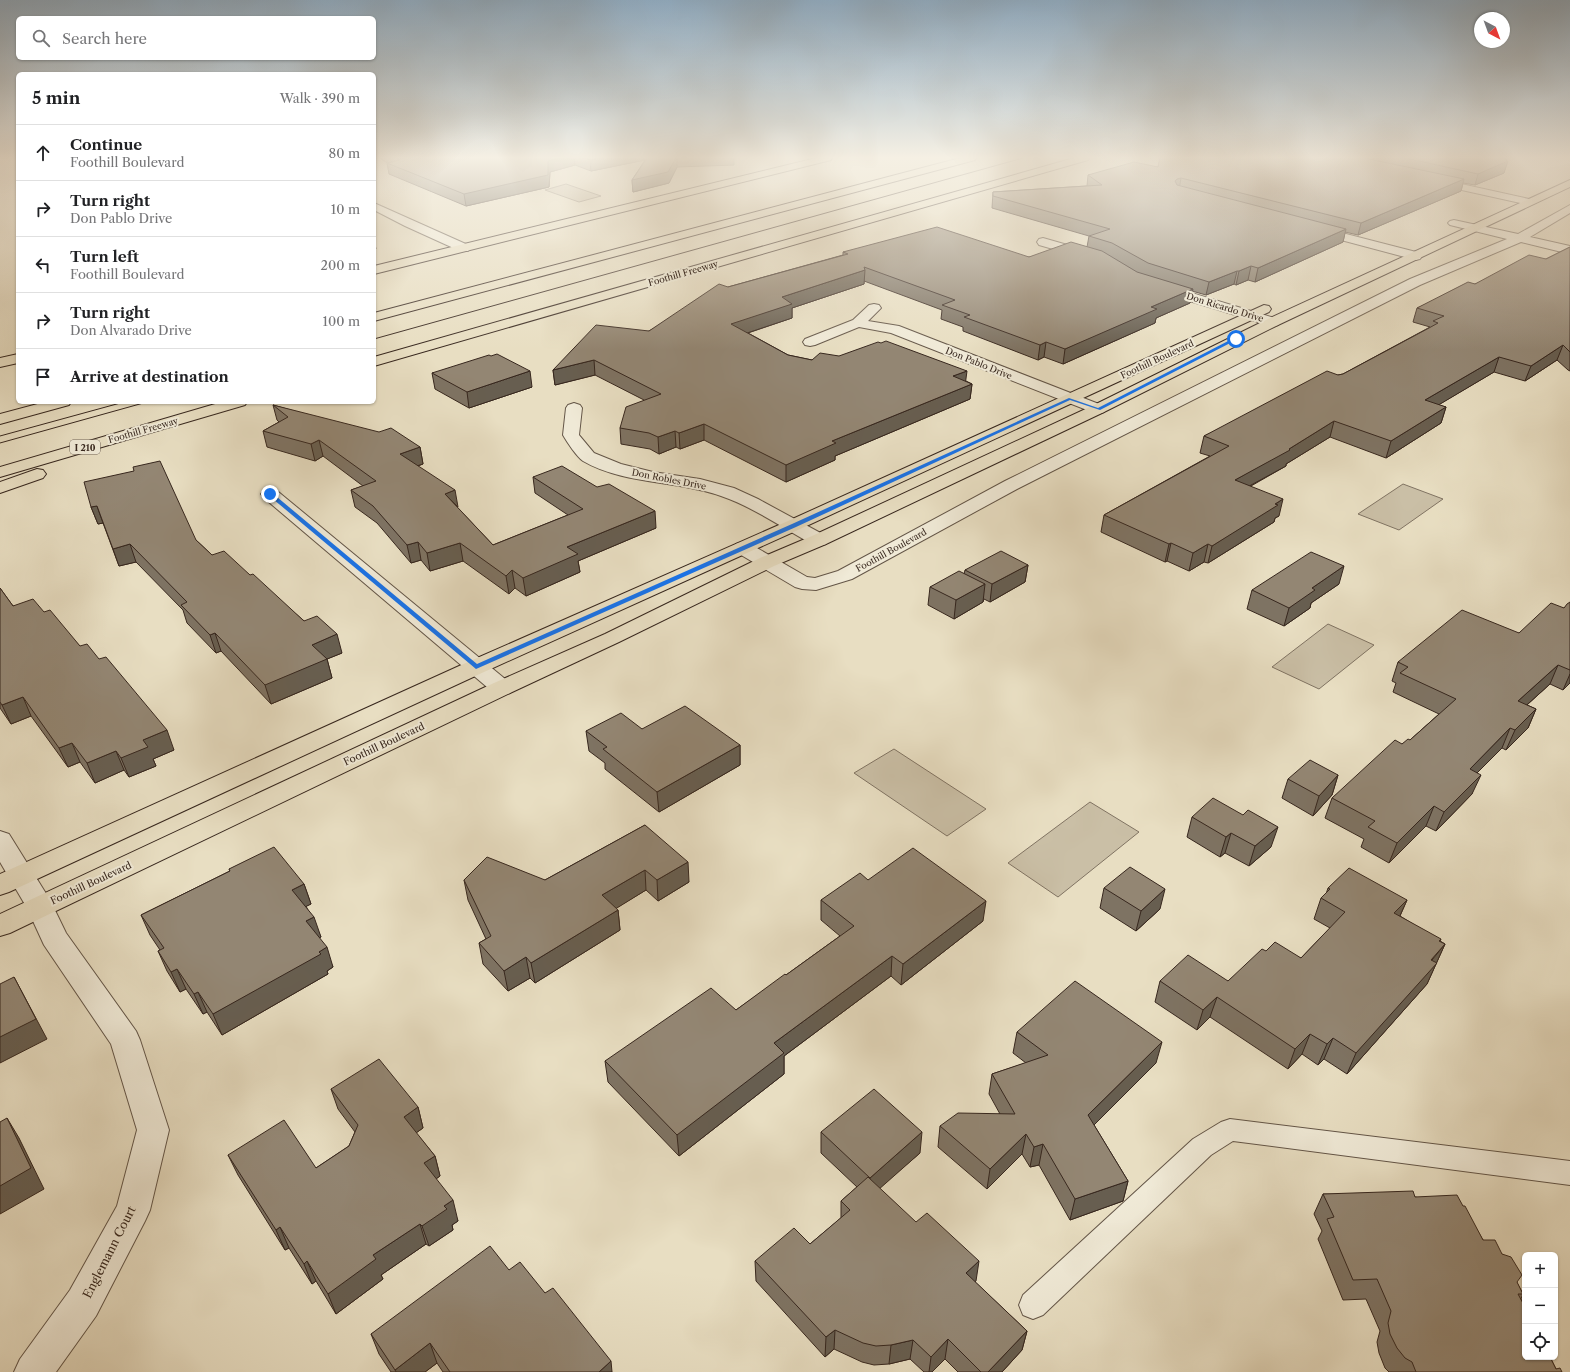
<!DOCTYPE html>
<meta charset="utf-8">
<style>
:root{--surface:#fff;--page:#f2f2f2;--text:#202124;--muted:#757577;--line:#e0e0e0}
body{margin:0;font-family:"Libre Caslon Text",serif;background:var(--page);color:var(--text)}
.controls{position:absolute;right:12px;bottom:12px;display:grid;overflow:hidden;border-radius:6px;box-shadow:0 1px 3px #0004}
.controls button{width:36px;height:36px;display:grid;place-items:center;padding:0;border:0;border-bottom:1px solid var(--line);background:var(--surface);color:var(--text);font:20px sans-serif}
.compass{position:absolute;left:1474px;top:12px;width:36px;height:36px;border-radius:50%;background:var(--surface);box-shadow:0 1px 3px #0004;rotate:139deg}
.stop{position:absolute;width:12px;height:12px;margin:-9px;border:3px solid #1a73e8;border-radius:50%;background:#fff}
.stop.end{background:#1a73e8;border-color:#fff;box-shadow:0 1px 4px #0008}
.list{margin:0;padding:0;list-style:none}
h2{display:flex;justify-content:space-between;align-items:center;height:52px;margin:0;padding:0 16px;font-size:17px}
h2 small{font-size:13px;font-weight:400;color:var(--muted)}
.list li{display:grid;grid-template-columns:26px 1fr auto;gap:12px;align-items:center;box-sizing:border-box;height:56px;padding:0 16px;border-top:1px solid var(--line)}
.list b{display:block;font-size:15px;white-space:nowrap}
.list p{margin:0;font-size:13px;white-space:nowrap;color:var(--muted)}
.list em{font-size:13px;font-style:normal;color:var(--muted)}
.icon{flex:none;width:22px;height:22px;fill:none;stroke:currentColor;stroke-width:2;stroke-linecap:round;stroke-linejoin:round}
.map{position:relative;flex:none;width:1570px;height:1372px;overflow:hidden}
.search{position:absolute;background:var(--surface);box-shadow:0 1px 3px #0004;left:16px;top:16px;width:360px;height:44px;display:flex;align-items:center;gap:10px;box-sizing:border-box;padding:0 14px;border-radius:6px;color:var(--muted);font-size:15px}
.panel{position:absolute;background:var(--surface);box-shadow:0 1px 3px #0004;left:16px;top:72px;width:360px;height:332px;border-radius:6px}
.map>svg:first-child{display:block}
.green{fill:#cabfa6;stroke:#807362}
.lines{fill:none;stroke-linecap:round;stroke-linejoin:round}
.service-casing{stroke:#635547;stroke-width:2}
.minor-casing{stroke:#635547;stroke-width:2}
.primary-casing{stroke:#37271e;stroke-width:2}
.motorway-casing{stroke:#37271e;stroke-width:2}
.service{fill:#f0ead7;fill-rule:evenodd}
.minor{fill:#f0ead7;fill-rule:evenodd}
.primary{fill:#e8dec2;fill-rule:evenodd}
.motorway{fill:#e8dec2;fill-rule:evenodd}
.tram{stroke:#37271e;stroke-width:1}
.wall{fill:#7e7363;stroke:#37271e}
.shaded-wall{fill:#675e50;stroke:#37271e}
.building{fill:#938673;stroke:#37271e}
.route{fill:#1a73e8}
.labels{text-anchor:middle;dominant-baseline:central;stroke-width:4;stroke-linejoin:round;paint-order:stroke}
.far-street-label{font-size:9px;fill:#37271e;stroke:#f0ead7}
.shield{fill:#f0ead7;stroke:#6e6256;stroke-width:1}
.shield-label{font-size:9px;font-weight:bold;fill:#37271e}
.street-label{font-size:10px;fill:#37271e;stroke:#f0ead7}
.near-street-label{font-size:12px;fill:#37271e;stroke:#f0ead7}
</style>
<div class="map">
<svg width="1570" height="1372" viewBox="0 0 1570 1372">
<rect width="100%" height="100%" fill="#e8dec2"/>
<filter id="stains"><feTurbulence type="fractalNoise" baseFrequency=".005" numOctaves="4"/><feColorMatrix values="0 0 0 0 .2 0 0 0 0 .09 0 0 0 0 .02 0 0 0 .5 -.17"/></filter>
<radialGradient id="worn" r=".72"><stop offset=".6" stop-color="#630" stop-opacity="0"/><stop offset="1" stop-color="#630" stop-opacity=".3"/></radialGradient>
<path class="green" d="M566,184L601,196L579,202L545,190Z
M1403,484L1443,499L1399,530L1358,514Z
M1328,624L1374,645L1319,689L1272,667Z
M894,749L986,809L947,836L854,773Z
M1090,802L1139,832L1058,897L1008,863Z"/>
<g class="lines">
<defs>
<path id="service" d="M1230,1119L1570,1161V1185L1233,1141L1211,1155L1043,1315L1033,1319L1023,1315L1019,1305L1023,1295L1193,1139L1221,1122Z"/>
<path id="minor" d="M1434,178L1529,199L1535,202L1529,205L1430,183L1429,181L1430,179Z
M374,203L468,245L470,248L468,251H460L405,226L374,210Z
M1570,205V213L1530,237L1570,246V254L1521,242L1420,285L1017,489L852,579L816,590L802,589L795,587L736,552L734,548L736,544L743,542L750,544L807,577L815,578L838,571L1005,481L1410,279L1507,239L1450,225L1448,223L1450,221L1454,220L1518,234Z
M1315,226L1420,253L1422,256L1420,259L1416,260L1311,232L1309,230L1311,228Z
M1043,238L1092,252L1094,255L1092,258L1088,259L1039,245L1037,242L1039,239Z
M1162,284L1278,319L1280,322L1278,325L1273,326L1268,325L1157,291L1156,288L1157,285Z
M874,304L879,305L881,308L868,321L899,326L1104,406L1106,409L1104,412L1098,414L1092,412L891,333L859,327L815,345L810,346L805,345L803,342L805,339L853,320L869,305Z
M574,403L580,405L582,408L579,435L594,453L621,464L653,472L700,479L734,488L758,499L826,536L828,540L826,544L819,546L812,544C783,528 753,507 721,496C678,480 624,485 583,461C577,457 567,442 563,435L566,408L568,405Z
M270,489L276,490L510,683L513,688L510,693L502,695L494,693L264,498L261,494L264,490Z
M0,831L9,834L50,900L66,933L136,1031L140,1040L169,1130L150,1210L145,1221L96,1316L56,1372H14L20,1359L70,1290L117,1206L137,1130L111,1044L44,945L27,908L0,862Z"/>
<path id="primary" d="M816,158H832L831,160L374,274V266Z
M1570,180V187L1278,325L1104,412L826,544L774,566L619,642L510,693L10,933L0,936V914L494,683L605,634L760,558L812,536L1092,406L1268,319Z
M1264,305L1269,306L1271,309L1269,312L800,529L484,672L9,892L0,895V874L468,662L788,521Z
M18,354V363L0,367V358Z"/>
<path id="motorway" d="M960,158H976L975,160L374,321V313Z
M1074,158H1089L1088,160L374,366V357Z
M45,402H71L69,405L0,424V414Z
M222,402H247L245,405L0,477V467Z
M37,469L43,470L46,474L43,478L0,493V482Z"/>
</defs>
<use href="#service" class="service-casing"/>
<use href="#minor" class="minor-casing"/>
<use href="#primary" class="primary-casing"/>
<use href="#motorway" class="motorway-casing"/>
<use href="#service" class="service"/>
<use href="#minor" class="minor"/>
<use href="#primary" class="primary"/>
<use href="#motorway" class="motorway"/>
<path class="tram" d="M374,339L1023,158
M0,436L124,402
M0,443L147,402"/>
</g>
<path class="wall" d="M380,158H734V165L677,167L669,183L633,192L632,180L645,160L591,171L575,165L550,172L549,187L466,206L389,174L387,163Z
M1160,158H1501L1507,159L1504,173L1475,185L1463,183L1461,191L1358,235L1345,232L1343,242L1255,282L1248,280L1236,285L1234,284L1206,295L1192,291L1190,303L1156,318L1155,323L1063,364L1044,357L1038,360L963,331V327L941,319L942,310L864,281V284L792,308V318L748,333L788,355L812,360L966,381L972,384L970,399L835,456V460L786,482L704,440L680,449L676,447L659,454L650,449L621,444L620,428L644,400L595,375L555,385L553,370L649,331L728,287L843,255V252L1029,257L1087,247L1089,236L992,208L993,192L1087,186L1088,175L1158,167Z
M1570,247V371L1568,370L1557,360L1525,381L1494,372L1438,405L1446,407L1441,423L1386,458L1330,437L1286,464V466L1251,486L1279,516L1275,518L1274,522L1208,563L1204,562L1189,571L1167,561L1165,562L1101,532L1104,515L1210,456L1200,453L1204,436L1338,375L1343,374L1430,327L1413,322L1417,308L1475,284L1546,259Z
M432,373L532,387L469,408L435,389Z
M273,405L420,447L423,464L418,466L493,545L568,515L535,493L533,477L656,528L578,561L580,572L526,596L515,588L509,594L463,561L430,571L421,560L411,563L377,523L355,507L351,490L363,486L323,456L315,461L267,447L263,431L279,422L277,420Z
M91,507L196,540L212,555L250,575L342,653L327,659L332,678L271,704L221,651L216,653L187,623L183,610L136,562L119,566L103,523L98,524Z
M1028,565L1025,582L990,602L984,599L983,602L954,619L928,605L930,587L964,574L965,570Z
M1339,584L1311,603L1310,608L1284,626L1247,609L1252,590Z
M0,588L13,606L44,612L80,646L174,750L153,759L156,766L129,777L124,770L95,783L80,762L68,767L31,716L11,724L0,708Z
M1570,602V683L1563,690L1550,684L1527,705L1536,709L1528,728L1506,750L1502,748L1477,773L1472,794L1436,831L1426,826L1389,863L1361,847L1364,839L1325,818L1332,798L1402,744L1410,740L1439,714L1393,692L1396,683L1392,681L1398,662L1519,633L1564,608Z
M642,729L740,745V765L659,812L605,769V763L589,751L586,731Z
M1338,775L1332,795L1313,816L1282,798L1288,779Z
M1192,817L1271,847L1249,866L1225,853L1220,857L1187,837Z
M645,825L689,882L658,901L646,890L616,908L618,910L620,930L535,983L530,978L508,991L483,964L479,943L486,939L468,900L464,880H545Z
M229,869L304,884L311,904L306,906L321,937L319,938L333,967L327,971L328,974L222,1035L207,1012L203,1014L186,989L180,992L167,971L158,951L160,950L150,935L141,915L230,871Z
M868,880L983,921L901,985L891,976L784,1056V1074L679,1156L608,1082L605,1061L736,1010L786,975L840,936L821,920V900Z
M1104,888L1160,909L1136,931L1100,908Z
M1328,888L1407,900L1400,916L1445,944L1427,984L1347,1074L1324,1059L1318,1065L1302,1054L1288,1069L1210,1017L1197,1030L1155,1002L1160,981H1228L1266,951L1301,958L1330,928L1314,919L1321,898L1326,894Z
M1017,1032L1156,1063L1094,1125L1128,1181L1123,1201L1070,1220L1039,1165L1030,1167L1022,1154L987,1189L938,1147L940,1126L1000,1114L989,1094L992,1074L1026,1063L1013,1053Z
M331,1089L418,1107L423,1128L416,1133L435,1156L440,1176L436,1179L458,1221L452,1225L453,1230L429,1246L426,1244L381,1275L383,1279L336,1314L316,1281L312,1284L289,1248L285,1250L238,1175L228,1155L316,1168L349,1146L355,1132L338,1109Z
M821,1132L920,1153L879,1188L976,1281L975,1282L1027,1331L1022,1350L1002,1372H958L945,1359L932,1372H924L910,1359L889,1364L874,1365L862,1362L834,1349L825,1357L756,1281L755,1261L810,1244L841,1218V1201L857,1187L821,1153Z
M1323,1194L1415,1197L1463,1206L1483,1240L1502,1254L1523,1294L1521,1299L1556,1369L1562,1372H1389L1385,1368L1379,1353L1377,1342L1380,1331L1366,1299L1343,1300L1318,1239L1322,1231L1314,1214Z
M509,1270L545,1293L612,1372H443L437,1363L425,1372H391L379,1354L371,1334Z"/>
<path class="shaded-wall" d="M559,158H574L575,165L550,172L549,187L466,206L464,194L548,161Z
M599,158H654L591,171L590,160Z
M676,158H677V167L669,183L633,192L632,180Z
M1507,159L1506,162L1508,161L1504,173L1475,185L1478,174Z
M1181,178L1179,190L1175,181L1177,179Z
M1464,179L1461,191L1358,235L1361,223Z
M1346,229L1343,242L1255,282L1258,268Z
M374,239L376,249L374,250Z
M1251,266L1248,280L1236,285L1239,271Z
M865,270L864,284L792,308V318L732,338L731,324L782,297Z
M1237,271L1234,284L1206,295L1209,282Z
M1193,289L1190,303L1156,318L1155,323L1063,364L1065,349L1151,307Z
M1046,342L1044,357L1038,360L1040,345Z
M1563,345L1557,360L1525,381L1531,366Z
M1499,357L1494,372L1420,416L1425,400Z
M594,360L595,375L555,385L553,370Z
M530,371L532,387L469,408L467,392Z
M967,371L965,386L953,376Z
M972,384L970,399L835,456V460L786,482V465L832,441Z
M1446,407L1441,423L1386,458L1391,441Z
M1334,421L1330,437L1286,464V466L1231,496L1235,480L1289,449Z
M704,424V440L680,449L679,433Z
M675,431L676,447L659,454L658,437Z
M319,440L323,456L315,461L311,444Z
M420,447L423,464L404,470L400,454Z
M455,490L458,507L445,494Z
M1283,499L1279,516L1275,518L1274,522L1208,563L1212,546Z
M97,506L103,523L98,524L91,507Z
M655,511L656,528L578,561L580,572L526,596L523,578L567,547Z
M418,542L421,560L411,563L407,545Z
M460,543L463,561L430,571L427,553Z
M1171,543L1167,561L1165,562L1169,544Z
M130,544L136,562L119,566L113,549Z
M1208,544L1204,562L1189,571L1193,553Z
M1028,565L1025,582L990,602L992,584Z
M1344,566L1339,584L1311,603L1310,608L1284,626L1289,608L1312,588Z
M512,570L515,588L509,594L506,576Z
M985,584L983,602L954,619L956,600Z
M215,633L221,651L216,653L210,635Z
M337,634L342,653L327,659L332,678L271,704L265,685L312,645Z
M1558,665L1550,684L1510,720L1518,701Z
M1570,674V683L1563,690Z
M23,697L31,716L11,724L2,705Z
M1536,709L1528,728L1506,750L1515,730Z
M1510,728L1502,748L1461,789L1470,769Z
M167,730L174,750L153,759L156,766L129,777L121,758L143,740Z
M72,743L80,762L68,767L59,748Z
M740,745V765L659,812L657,792Z
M116,751L124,770L95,783L87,763Z
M1338,775L1332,795L1313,816L1319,796Z
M1481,775L1472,794L1436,831L1444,812Z
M1434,806L1426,826L1389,863L1397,843Z
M1278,827L1271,847L1249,866L1255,846Z
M1231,833L1225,853L1220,857L1226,837Z
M688,862L689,882L658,901L657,880Z
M645,870L646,890L604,916L602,895Z
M304,884L311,904L299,910L292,890Z
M1165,889L1160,909L1136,931L1141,911Z
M1407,900L1398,920L1394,913Z
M986,901L983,921L901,985L903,964Z
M618,910L620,930L535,983L531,963Z
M314,917L321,937L313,941L306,921Z
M1441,939L1432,960L1445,944L1427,984L1347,1074L1356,1053Z
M327,947L333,967L327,971L328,974L222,1035L213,1014Z
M892,956L891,976L784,1056V1074L679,1156L677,1135L774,1043Z
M526,957L530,978L508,991L504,971Z
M177,969L186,989L180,992L171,972Z
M14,977L47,1039L0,1063V1037Z
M198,992L207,1012L203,1014L194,994Z
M1217,997L1210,1017L1197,1030L1203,1010Z
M1310,1034L1302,1054L1288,1069L1295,1049Z
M1333,1038L1324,1059L1318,1065L1327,1044Z
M1162,1042L1156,1063L1083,1136L1088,1115Z
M418,1107L423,1128L410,1137L404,1117Z
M7,1118L19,1138L44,1189L0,1214V1186Z
M922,1132L920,1153L869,1198L870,1178Z
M1026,1134L1022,1154L987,1189L990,1169Z
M1043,1144L1039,1165L1030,1167L1034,1147Z
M435,1156L440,1176L430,1183L424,1163Z
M1128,1181L1123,1201L1070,1220L1075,1199Z
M453,1200L458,1221L452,1225L453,1230L429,1246L422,1226L444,1206Z
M420,1224L426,1244L381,1275L383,1279L336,1314L328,1294L373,1255Z
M280,1227L289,1248L285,1250L276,1230Z
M307,1261L316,1281L312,1284L304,1264Z
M979,1261L976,1281L963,1293L966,1273Z
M835,1330L834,1349L825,1357L826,1337Z
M1027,1331L1022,1350L1002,1372H988Z
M948,1339L945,1359L932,1372H929L931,1357Z
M913,1340L910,1359L889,1364L891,1345Z
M430,1343L437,1363L425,1372H396L395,1370Z
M611,1361L612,1372H599Z"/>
<path class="building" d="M396,158H559L548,161V175L464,194L387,163L400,160Z
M585,158H599L590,160Z
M647,158H676L668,172L632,180Z
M1160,158H1364L1464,179L1361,223L1181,178L1177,179L1175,181L1177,185L1346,229L1258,268L1251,266L1239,271H1237L1209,282L1148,263L1112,243L1089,236L1110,229L993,196V192L1102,185L1088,175L1134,162L1158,167Z
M1405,158H1501L1507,159L1505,160L1508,161L1478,174Z
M937,227L1029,257L1071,242L1102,251L1137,272L1193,289L1151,307L1157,309L1065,349L1046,342L1040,345L964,317L970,315L942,305L955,300L864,267L865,270L782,297L792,304L731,324L788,355L812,360L820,353L839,356L878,342L881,343L886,341L967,371L953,376L972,384L832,441L836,443L786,465L704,424L679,433L675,431L658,437L649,433L620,428L626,407L661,394L594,360L553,370L596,325L649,331L719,284L728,287L848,254L843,252Z
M1570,247V352L1563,345L1531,366L1499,357L1425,400L1446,407L1391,441L1334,421L1289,449L1290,450L1235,480L1283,499L1275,504L1278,505L1212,546L1208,544L1193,553L1171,543L1169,544L1104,515L1229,446L1204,436L1327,371L1338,375L1343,374L1429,328L1438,323L1433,321L1444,316L1417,308L1468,282L1475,284L1529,255L1546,259Z
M497,354L530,371L467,392L432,373L489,355L491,356Z
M273,405L379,432L391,428L420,447L400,454L455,490L445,494L493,545L583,509L533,477L562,466L597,487L609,484L655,511L567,547L578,554L523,578L512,570L506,576L460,543L427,553L418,542L407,545L373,506L351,490L376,481L319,440L311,444L263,431L288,417Z
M160,461L196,540L212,555L224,551L250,575L253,574L304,621L317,616L337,634L312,645L327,659L265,685L215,633L210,635L181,605L187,602L130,544L113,549L97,506L91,507L84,482L134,471L133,467Z
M1001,551L1028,565L992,584L965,570Z
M1311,552L1344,566L1312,588L1315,590L1289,608L1252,590Z
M959,571L985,584L956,600L930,587Z
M0,588L13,606L33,599L44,612L50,610L80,646L87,644L99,659L106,657L167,730L143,740L148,747L121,758L116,751L87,763L72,743L59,748L23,697L2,705L0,702Z
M1570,602V670L1558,665L1518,701L1536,709L1515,730L1510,728L1470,769L1481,775L1444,812L1434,806L1397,843L1368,827L1375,821L1332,798L1395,740L1402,744L1408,739L1410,740L1456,699L1400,673L1408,667L1398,662L1462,610L1519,633L1551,603L1564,608L1567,604Z
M685,706L740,745L657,792L603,749L607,747L586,731L621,713L642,729Z
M1310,760L1338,775L1319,796L1288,779Z
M1213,798L1243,815L1248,810L1278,827L1255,846L1231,833L1226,837L1192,817Z
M645,825L688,862L657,880L645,870L602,895L618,910L531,963L526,957L504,971L479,943L491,936L464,880L487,857L545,880Z
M274,847L304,884L292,890L314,917L306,921L327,947L319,952L321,954L213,1014L198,992L194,994L177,969L171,972L158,951L164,948L141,915L230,871L229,869Z
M913,848L986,901L903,964L892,956L774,1043L784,1053L677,1135L605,1061L711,988L736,1010L785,974L786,975L854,926L821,900L860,873L868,880Z
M1130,867L1165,889L1141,911L1104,888Z
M1349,868L1407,900L1394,913L1441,939L1439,941L1445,944L1431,960L1437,963L1356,1053L1333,1038L1327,1044L1310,1034L1295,1049L1217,997L1203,1010L1160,981L1188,955L1228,981L1262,949L1266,951L1275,942L1301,958L1345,912L1321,898L1330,889L1328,888Z
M14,977L36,1019L0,1037V984Z
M1075,981L1162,1042L1088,1115L1128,1181L1075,1199L1043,1144L1034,1147L1026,1134L990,1169L940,1126L958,1113L1015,1114L992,1074L1048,1055L1017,1032Z
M379,1059L418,1107L404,1117L435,1156L424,1163L453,1200L444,1206L447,1209L422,1226L420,1224L373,1255L376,1259L328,1294L307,1261L304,1264L280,1227L276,1230L228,1155L284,1120L316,1168L349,1146L358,1125L331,1089Z
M874,1089L922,1132L870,1178L821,1132Z
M7,1118L31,1168L0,1186V1122Z
M868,1177L916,1222L927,1213L979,1261L966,1273L1027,1331L988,1372H981L948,1339L931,1357L913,1340L891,1345L876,1346L863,1343L835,1330L826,1337L755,1261L794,1228L810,1244L850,1210L841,1201Z
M1413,1191L1415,1197L1457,1195L1463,1206H1465L1483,1240H1495L1502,1254L1511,1257L1522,1275L1517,1282L1523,1294H1518L1525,1307V1357H1550L1556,1369L1560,1368L1562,1372H1416L1412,1362L1405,1358L1397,1348L1390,1334L1388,1323L1391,1311L1377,1279L1353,1280L1327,1219L1334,1217L1323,1194Z
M490,1246L509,1270L520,1262L545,1293L553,1288L611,1361L599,1372H450L430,1343L395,1370L371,1334Z"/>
<linearGradient id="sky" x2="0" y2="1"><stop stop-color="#90acc2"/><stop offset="0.45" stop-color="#f5f0e4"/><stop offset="1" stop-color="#f5f0e4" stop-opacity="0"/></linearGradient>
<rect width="1570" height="350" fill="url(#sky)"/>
<path class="route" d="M1234,338L1238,339L1100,410L1070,400L796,527L476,669L267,494L271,492L477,664L792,524L1069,398L1098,408Z"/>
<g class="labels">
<g class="far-street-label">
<text transform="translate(683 273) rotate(-16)">Foothill Freeway</text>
<text transform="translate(1225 307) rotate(17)">Don Ricardo Drive</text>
<text transform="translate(1157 359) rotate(-25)">Foothill Boulevard</text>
<text transform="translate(979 363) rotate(22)">Don Pablo Drive</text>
<text transform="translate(143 430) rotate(-16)">Foothill Freeway</text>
<text transform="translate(669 479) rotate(11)">Don Robles Drive</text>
<text transform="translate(891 550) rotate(-29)">Foothill Boulevard</text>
</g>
<rect class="shield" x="70" y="440" width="30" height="14" rx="3"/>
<g class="shield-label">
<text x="85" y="447">I 210</text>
</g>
<g class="street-label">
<text transform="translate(384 744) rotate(-25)">Foothill Boulevard</text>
<text transform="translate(91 883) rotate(-25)">Foothill Boulevard</text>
</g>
<g class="near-street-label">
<text transform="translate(109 1252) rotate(-63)">Englemann Court</text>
</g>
</g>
<rect width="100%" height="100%" filter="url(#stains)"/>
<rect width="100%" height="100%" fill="url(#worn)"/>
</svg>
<div class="controls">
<button>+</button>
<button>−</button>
<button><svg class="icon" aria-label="locate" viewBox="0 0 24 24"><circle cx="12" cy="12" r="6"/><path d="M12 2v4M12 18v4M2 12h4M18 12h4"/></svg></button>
</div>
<svg class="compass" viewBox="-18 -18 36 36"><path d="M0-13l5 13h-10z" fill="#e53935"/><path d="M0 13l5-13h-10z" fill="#757577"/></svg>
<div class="stop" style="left:1236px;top:339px"></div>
<div class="stop end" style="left:270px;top:494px"></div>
<div class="search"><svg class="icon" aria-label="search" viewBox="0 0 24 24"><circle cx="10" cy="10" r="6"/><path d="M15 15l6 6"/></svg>Search here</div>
<section class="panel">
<h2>5 min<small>Walk · 390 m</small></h2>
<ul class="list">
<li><svg class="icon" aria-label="ahead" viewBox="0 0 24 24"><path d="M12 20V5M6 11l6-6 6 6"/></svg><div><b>Continue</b><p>Foothill Boulevard</p></div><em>80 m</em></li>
<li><svg class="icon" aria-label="right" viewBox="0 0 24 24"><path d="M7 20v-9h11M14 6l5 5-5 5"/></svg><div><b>Turn right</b><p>Don Pablo Drive</p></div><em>10 m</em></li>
<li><svg class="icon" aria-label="left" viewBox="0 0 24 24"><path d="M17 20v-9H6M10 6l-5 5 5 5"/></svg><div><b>Turn left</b><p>Foothill Boulevard</p></div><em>200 m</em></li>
<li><svg class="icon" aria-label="right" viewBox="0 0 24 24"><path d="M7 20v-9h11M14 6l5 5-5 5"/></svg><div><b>Turn right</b><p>Don Alvarado Drive</p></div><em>100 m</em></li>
<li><svg class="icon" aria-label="arrive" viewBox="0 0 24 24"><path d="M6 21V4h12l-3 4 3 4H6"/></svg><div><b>Arrive at destination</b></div></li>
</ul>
</section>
</div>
